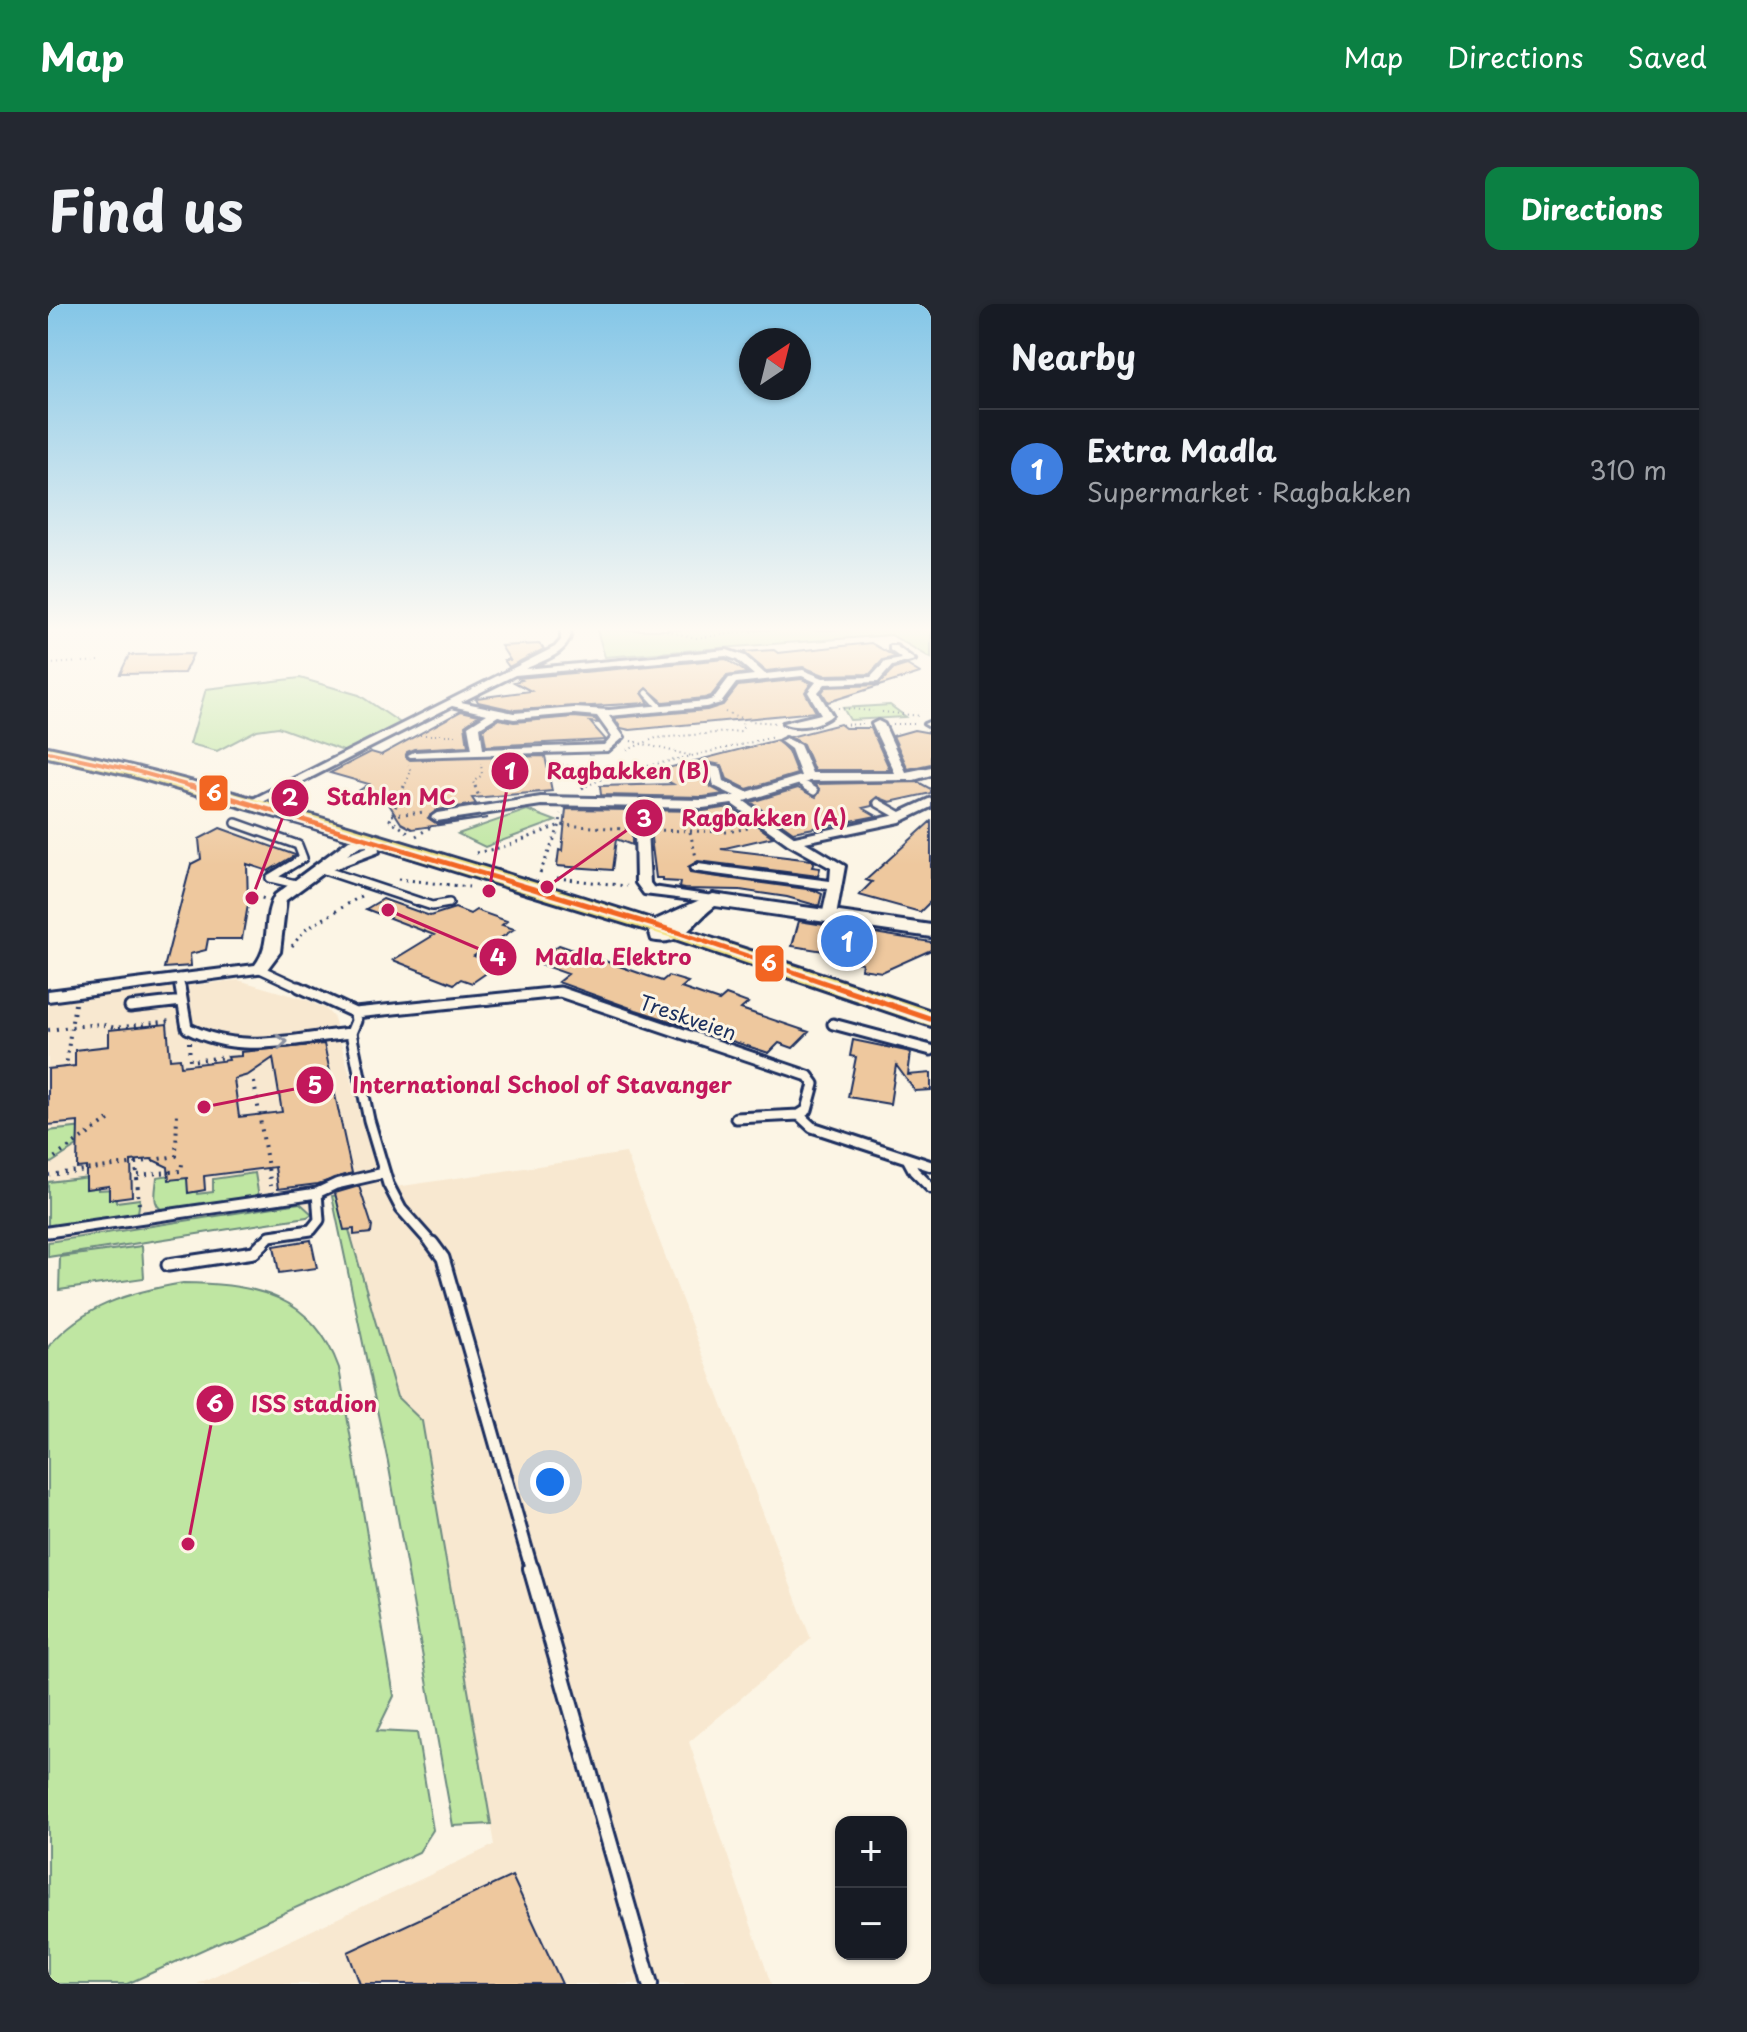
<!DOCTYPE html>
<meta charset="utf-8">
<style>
:root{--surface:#171b24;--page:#242831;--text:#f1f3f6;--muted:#9ea1a6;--line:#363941;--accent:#0b8043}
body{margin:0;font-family:"Playpen Sans",sans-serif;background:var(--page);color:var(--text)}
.controls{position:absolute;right:24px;bottom:24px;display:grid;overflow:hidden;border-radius:16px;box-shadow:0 2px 6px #0004}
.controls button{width:72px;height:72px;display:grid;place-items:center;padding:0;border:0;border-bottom:2px solid var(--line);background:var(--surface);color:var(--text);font:40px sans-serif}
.compass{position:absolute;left:691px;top:24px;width:72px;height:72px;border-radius:50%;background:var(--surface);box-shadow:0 2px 6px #0004;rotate:35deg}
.you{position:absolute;left:502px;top:1178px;width:28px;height:28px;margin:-20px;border:6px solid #fff;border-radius:50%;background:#1a73e8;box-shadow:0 0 0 12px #1a73e833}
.badge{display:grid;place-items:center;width:52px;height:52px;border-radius:50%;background:var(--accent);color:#fff;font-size:26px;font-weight:700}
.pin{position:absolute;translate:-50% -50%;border:4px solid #fff;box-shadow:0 2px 8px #0006}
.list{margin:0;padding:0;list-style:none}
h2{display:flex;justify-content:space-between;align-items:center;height:104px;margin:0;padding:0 32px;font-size:34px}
h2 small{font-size:26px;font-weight:400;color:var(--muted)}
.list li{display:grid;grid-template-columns:52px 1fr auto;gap:24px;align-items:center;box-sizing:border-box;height:120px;padding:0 32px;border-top:2px solid var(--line)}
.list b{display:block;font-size:30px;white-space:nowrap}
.list p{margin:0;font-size:26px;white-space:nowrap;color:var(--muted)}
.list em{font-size:26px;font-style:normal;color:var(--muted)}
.map{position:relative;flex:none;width:883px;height:1680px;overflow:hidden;border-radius:16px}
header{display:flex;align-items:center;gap:48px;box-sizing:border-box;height:112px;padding:0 40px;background:var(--accent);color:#fff}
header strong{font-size:38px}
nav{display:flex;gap:44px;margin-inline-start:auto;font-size:28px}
.intro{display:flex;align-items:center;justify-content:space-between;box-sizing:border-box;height:192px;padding:0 48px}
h1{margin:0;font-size:56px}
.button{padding:20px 36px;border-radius:16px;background:var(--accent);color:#fff;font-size:28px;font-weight:700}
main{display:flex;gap:48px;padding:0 48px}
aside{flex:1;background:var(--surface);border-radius:16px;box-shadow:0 2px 6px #0004}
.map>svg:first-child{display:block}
.built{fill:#f8e8d0}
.green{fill:#bfe6a2;stroke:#6d8a80;stroke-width:2}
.building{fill:#eec89e;stroke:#1b2f5e;stroke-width:2;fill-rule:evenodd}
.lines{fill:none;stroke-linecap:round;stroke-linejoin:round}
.lane-far4-casing{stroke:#1b2f5e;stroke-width:9}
.lane-far3-casing{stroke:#1b2f5e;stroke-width:12}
.lane-far2-casing{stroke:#1b2f5e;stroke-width:15}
.lane-far1-casing{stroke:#1b2f5e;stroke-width:17}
.lane-casing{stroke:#1b2f5e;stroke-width:20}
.street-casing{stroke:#1b2f5e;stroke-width:6}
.secondary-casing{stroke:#1b2f5e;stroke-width:6}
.primary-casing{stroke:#1b2f5e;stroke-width:6}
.path-far2{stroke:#1b2f5e;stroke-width:2;stroke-dasharray:1 4;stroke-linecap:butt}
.path-far1{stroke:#1b2f5e;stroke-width:3;stroke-dasharray:2 5;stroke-linecap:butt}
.path{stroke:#1b2f5e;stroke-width:4;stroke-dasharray:2 6;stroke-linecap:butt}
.lane-far4{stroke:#fcf5e5;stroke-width:5}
.lane-far3{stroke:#fcf5e5;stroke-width:7}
.lane-far2{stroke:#fcf5e5;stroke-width:9}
.lane-far1{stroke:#fcf5e5;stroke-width:11}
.lane{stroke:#fcf5e5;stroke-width:14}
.street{fill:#fcf5e5;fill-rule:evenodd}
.secondary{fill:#fcf5e5;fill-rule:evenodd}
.primary{fill:#f5e382;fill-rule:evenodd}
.bus-1-far2-casing{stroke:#fcf5e5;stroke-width:8}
.bus-1-far1-casing{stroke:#fcf5e5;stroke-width:10}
.bus-1-casing{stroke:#fcf5e5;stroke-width:12}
.bus-1-far2{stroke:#f26522;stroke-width:4}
.bus-1-far1{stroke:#f26522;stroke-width:5}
.bus-1{stroke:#f26522;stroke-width:6}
.oneway{stroke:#8c92a2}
.labels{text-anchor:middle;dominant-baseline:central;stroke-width:6;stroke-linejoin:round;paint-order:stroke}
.street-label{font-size:20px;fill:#1b2f5e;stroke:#fcf5e5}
.leader{fill:none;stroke:#c2185b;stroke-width:3}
.callout-dot{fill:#c2185b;stroke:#fcf5e5;stroke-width:3}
.mark-label{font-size:24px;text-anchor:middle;font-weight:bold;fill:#fff}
.callout-label{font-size:22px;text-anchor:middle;font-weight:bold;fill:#c2185b;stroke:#fcf5e5;stroke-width:6;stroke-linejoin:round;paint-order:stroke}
.line-badge{stroke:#fcf5e5;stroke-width:3}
.badge-label{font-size:22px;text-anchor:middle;font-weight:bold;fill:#fff}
</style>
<header>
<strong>Map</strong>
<nav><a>Map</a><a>Directions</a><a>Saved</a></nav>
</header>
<div class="intro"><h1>Find us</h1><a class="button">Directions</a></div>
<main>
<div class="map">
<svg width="883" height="1680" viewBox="0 0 883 1680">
<rect width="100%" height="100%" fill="#fcf5e5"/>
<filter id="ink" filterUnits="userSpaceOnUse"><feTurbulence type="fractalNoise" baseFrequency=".0125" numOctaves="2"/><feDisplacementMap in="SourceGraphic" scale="16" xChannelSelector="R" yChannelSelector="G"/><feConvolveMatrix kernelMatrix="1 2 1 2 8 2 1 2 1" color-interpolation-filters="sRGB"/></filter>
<g filter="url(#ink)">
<path class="built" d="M190,676L259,696L278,705L286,714L334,885L578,849L763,1335L641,1438L723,1680H149L446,1541L374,1118L349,1093L291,891L262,896V906L0,945V698Z"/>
<path class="green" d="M549,326H883V354L843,331L557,353Z
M252,374L311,391L354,420L298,448L230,423L209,426L169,447L142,440L158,385Z
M842,401L858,413L802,416L795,404Z
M479,506L508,517L437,543L410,530Z
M63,820L0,861V827Z
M143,868L148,877L149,890L165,888V875L207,869L211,894L119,908C102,903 108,888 109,873Z
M50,872V886L68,885V898L92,895L90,909L80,916L0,928V878Z
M291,891L349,1093L374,1117L443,1520L405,1522L340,1158L284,892Z
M252,899L264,910L259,913L0,953V938Z
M94,942L96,974L11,986L12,953Z
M135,979C206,979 265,991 291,1064L346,1392L329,1427L369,1429L385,1526L371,1548L79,1680H0V1043C36,1001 82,988 135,979Z"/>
<path class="building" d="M823,339L847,353L835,356L822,370L776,371L755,363L718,367L695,348L726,346L730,349Z
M491,340L496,345L461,363L456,356H462L453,342Z
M145,350L136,369L72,370L81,351Z
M678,355L699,369L679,372L663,392L657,394L615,398L599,384L594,389L601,399L466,406L430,398L428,394L483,387L466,378L474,376L470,374Z
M859,361L872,369L780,398L774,388L778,383L830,381L846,365Z
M754,375L763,379L757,388L768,408L582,426L573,424L566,414L659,406L675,401L690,382Z
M413,407L431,411L417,421L420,442L366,445L359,448L358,453L362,456L497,452L504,487L424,494L428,500L389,506L380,514L389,520L440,514L364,525L353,519L337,494L326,499L303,492L321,480L282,469L323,448L333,451Z
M526,413L547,415L551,419L542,418L558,436L438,442L435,425L451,415L466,418Z
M792,420L797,424H823L842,466H766L755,440L742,433Z
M866,426L883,429V460L860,465L845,432Z
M729,436L740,447L749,470L699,485L679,475L674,461L659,458L653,463L660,471L663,483L676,490L655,493L553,491L552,482L625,480L604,468Z
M870,478L883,485V489L842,498L829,493L824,497V502L815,504L829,512L745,528L703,498L750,484L768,493L772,486L767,480Z
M683,503L725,533L673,545L763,556L766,558L764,563L772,564L770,572L650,557L640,563L642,569L766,586L774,590L771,602L739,593L692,586L636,585L631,584L632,578L615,577V574H608L602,526L595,520L584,526V541L568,535L564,566L509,562L511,546L514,547L518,505L655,507Z
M883,517V597L872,608L811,591L824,578L818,576Z
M172,524L247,551L220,567L199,560L200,601L194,635H160L158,646L142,650L143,662L116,664L143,560L153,555L151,535Z
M335,595L382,612L407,604L422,610L428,606L459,617L454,621L466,625L426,652L450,661L424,679L413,675L406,680L345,656L386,631L318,605Z
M751,617L883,638V646L834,668L813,665L814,659L793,656L795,650L744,642Z
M511,641L614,677L620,672L640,678L633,684L671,697L678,691L700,699L693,705L761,728L745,744L731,739L721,749L588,706L510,678L520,670L486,658Z
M119,720L122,755L132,754L133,762L181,756L180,753L193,752V748L276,740L304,869L270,880L230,885L227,863L156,872L157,886L140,889L139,874L121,876L120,863L103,855L83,857L84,892L61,895V882L38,885V863L29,864L30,818L0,821V765L27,762V746L61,742V726ZM225,754L234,808L191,813L186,775L200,771Z
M805,736L863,748L860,771L883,769V786L867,787L848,761L842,800L800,793L808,753L802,752Z
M311,882L324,922L323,929L306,931V925L296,926L287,889Z
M263,936L269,964L231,969L226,942Z
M464,1572L514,1680H312L300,1648Z"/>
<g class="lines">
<defs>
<path id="lane-far4" d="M599,389L613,404
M749,477L762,484"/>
<path id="lane-far3" d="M758,482L766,487
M830,499L853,512
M188,519L250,541L255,554L222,574L248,580
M273,565L384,602L401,599
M212,665L255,685
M131,674L133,685"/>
<path id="lane-far2" d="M132,683L139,724C193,752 246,734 303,729
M251,683L307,709L512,688L760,772L766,780L759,806L751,811L688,814
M82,703L134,697
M307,709L308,717L303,729L321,816L340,880L353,905L385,941
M785,720L883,746
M751,811L764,823L883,862
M859,854L866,867L883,884
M0,928L269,889L288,880L336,869
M213,941L222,932L263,926L271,916L269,889"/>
<path id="lane-far1" d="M384,939L395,954L484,1266
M120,961L206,948L215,939"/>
<path id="lane" d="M483,1264L602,1680"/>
<path id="street" d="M513,326H523C523,349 496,356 477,365L679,346L697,352L717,370L755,366L775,374L823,373L837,358L854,355L842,346V342H848L867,356L844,362L830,378L777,380L770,388L784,411C773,421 749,426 735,419L773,410L760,388L768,378L754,372L688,379L673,399L658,403L561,412L576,433L560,447L362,453L360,451L366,448L424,445L420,422L439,410L404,402L205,503L195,500L507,343L513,336ZM678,352L689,356L706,371L681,374L665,395L658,397L561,406L526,404L466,409L413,398L467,371ZM526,410L549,412L564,433L557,441L435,445L432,423L450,412L466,415Z
M830,417L836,420L858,468L883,463V471L866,476L762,477L696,497L747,533L844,512L883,494V503L852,518L757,538L797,562L788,612L781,616L774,612L780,585L645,567L643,564L650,560L782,577L783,564L740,540L684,500L655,504L493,501L389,517L383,513L389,509L493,493L655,496L685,492H687L666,482L663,469L656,463L658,461L673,464L676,477L699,488L753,472L743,445L732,437L738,434L752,441L764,469H847L824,420Z
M883,417V424L876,420Z
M593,522L599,526L602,579L605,583L665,592L672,596L670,599L596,590L588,579L587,526Z
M324,533L330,537L331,548L275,569L238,596L232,648L217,668L0,697V687L207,661C225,638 213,615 227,591L301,536ZM319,542V543L299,551L310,543Z"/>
<path id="secondary" d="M665,590L883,621V633L667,602C647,616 634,644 604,636L600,622L603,618Z"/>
<path id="primary" d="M0,443C129,470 254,508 380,546C549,597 716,650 883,707V722L621,633L253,520L81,471L0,453Z"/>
</defs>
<use href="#lane-far4" class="lane-far4-casing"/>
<use href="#lane-far3" class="lane-far3-casing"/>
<use href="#lane-far2" class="lane-far2-casing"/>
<use href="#lane-far1" class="lane-far1-casing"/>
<use href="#lane" class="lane-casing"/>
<use href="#street" class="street-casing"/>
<use href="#secondary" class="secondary-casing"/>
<use href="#primary" class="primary-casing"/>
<path class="path-far2" d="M614,326L648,334L713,326
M0,360L52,357
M790,404L825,407
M677,408L702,417L729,419
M834,408L873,412
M845,420H869
M789,421L817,420
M372,431H412
M583,437L644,452
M579,446L608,434L693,427L696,422L690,413
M504,459L543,466
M534,483V478L551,470L540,462L544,457
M356,484L363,467L360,461
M428,484L425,478L434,471L433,459
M534,484L565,470L726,433"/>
<path class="path-far1" d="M356,482L342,516L360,528
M427,482L431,493
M534,484L538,482
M344,511L377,508
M607,526L679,528L701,524
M642,528L648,553
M368,532L383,523
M428,549L459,542L512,521L578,525
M492,569L512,521L513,510
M509,574L579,582
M350,575L421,583
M207,592L217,595
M244,642L257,626L313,592"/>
<path class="path" d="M27,700L23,723L52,720L67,724L123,717
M0,726L23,723L18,763
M141,738L142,757L179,753
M206,778L223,882
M0,858L62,815
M88,859L128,852L129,806
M0,871L88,859L91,902
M90,871L133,867L134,860"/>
<use href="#lane-far4" class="lane-far4"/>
<use href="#lane-far3" class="lane-far3"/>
<use href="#lane-far2" class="lane-far2"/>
<use href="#lane-far1" class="lane-far1"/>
<use href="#lane" class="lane"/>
<use href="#street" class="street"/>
<use href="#secondary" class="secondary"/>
<use href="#primary" class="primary"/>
<defs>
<path id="bus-1-far2" d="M0,448L84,466L149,484"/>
<path id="bus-1-far1" d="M142,482L629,628L795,685"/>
<path id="bus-1" d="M789,683L883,715"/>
</defs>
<use href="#bus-1-far2" class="bus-1-far2-casing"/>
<use href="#bus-1-far1" class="bus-1-far1-casing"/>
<use href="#bus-1" class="bus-1-casing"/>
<use href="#bus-1-far2" class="bus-1-far2"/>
<use href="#bus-1-far1" class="bus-1-far1"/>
<use href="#bus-1" class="bus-1"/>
</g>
<defs><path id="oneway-chevron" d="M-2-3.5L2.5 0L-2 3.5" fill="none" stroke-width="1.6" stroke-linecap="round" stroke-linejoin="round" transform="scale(2)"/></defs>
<use class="oneway" href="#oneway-chevron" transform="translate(234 738) rotate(-6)"/>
</g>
<linearGradient id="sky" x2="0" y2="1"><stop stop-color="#84c6e7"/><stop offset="0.58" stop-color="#fefaf3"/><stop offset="1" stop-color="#fefaf3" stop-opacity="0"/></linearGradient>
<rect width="883" height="561" fill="url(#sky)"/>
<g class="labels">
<g class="street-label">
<text transform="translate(640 713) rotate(19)">Treskveien</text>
</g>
</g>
<path class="leader" d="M441 587L462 467M204 594L242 494M499 583L596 514M340 606L450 653M156 803L267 781M140 1240L167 1100"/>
<g class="callout-dot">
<circle cx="441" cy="587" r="8"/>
<circle cx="204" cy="594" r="8"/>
<circle cx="499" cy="583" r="8"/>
<circle cx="340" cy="606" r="8"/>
<circle cx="156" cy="803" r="8"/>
<circle cx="140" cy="1240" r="8"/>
<circle cx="462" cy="467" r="20"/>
<circle cx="242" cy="494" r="20"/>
<circle cx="596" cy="514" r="20"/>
<circle cx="450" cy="653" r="20"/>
<circle cx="267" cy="781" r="20"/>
<circle cx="167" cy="1100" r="20"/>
</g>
<g class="mark-label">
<text x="462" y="476">1</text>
<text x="242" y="502">2</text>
<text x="596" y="523">3</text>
<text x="450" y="662">4</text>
<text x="267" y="790">5</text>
<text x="167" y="1108">6</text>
</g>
<g class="callout-label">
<text x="580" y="475">Ragbakken (B)</text>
<text x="343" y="501">Stahlen MC</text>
<text x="716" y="522">Ragbakken (A)</text>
<text x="565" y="661">Madla Elektro</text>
<text x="494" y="789">International School of Stavanger</text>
<text x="266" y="1108">ISS stadion</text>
</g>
<g class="line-badge">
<rect x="150" y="470" width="31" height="38" rx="8" fill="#f26522"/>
<rect x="706" y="640" width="31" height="39" rx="8" fill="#f26522"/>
</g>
<g class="badge-label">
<text x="166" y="497">6</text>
<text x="721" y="667">6</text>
</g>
</svg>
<div class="controls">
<button>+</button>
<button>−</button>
</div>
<svg class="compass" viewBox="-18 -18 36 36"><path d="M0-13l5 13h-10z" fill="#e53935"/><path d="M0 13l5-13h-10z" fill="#9ea1a6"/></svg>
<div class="you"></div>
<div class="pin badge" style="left:799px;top:637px;background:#3f7fe0">1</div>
</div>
<aside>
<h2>Nearby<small></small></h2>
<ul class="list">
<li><span class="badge" style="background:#3f7fe0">1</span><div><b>Extra Madla</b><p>Supermarket · Ragbakken</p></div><em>310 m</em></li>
</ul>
</aside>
</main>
